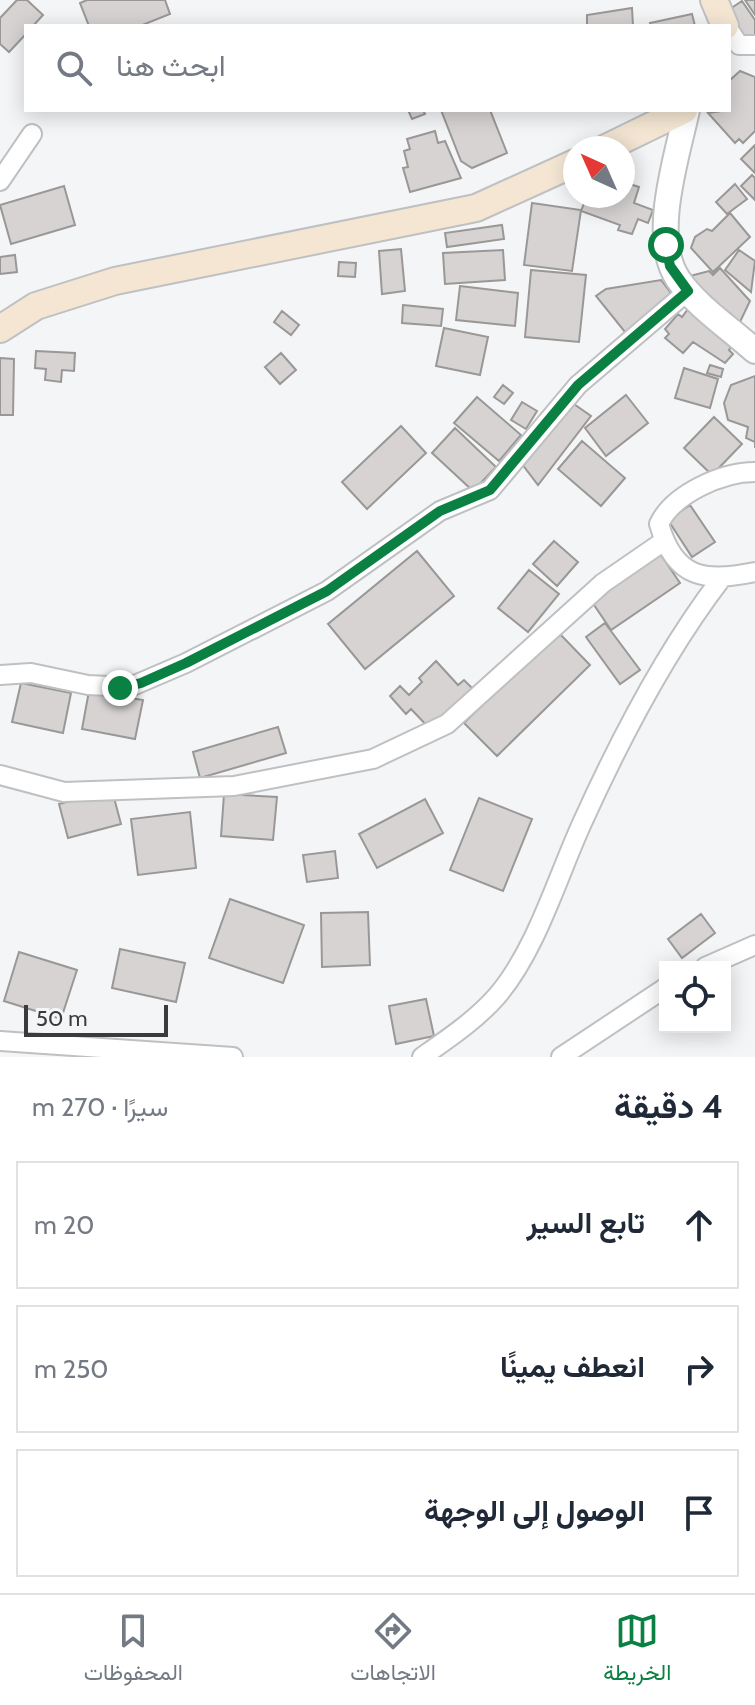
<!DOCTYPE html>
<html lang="ar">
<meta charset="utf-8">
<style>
:root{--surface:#fff;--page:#f2f2f3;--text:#1f2937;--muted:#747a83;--line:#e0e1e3;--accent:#0b8043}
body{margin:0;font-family:Cabin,Vazirmatn,sans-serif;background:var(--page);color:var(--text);direction:rtl}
.controls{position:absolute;right:24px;bottom:24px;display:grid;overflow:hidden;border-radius:0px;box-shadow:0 4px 20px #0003}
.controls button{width:72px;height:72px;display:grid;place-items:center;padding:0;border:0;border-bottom:2px solid var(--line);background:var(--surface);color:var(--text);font:40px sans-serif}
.compass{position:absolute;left:563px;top:136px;width:72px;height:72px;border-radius:50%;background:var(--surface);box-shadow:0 4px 20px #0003;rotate:315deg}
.scale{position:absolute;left:24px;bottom:20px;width:144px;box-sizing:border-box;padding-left:8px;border:4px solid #3b3b3c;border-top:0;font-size:22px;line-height:28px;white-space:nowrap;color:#3b3b3c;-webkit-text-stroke:6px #f4f5f7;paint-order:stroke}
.stop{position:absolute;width:24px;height:24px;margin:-18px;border:6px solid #0b8043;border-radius:50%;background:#fff}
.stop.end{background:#0b8043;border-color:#fff;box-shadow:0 2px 8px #0008}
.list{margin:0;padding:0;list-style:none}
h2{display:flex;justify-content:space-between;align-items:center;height:104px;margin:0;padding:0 32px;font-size:34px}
h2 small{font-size:26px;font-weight:400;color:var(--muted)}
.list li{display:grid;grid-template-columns:52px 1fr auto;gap:24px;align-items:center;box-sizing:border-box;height:128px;margin:0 16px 16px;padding:0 16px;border:2px solid var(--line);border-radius:0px}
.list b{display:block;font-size:30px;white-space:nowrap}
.list em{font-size:26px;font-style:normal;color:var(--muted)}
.icon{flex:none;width:44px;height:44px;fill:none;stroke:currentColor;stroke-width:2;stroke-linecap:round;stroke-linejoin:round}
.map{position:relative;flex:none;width:755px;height:1057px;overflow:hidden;direction:ltr}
.search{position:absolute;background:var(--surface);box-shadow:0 4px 20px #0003;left:24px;right:24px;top:24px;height:88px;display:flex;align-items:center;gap:20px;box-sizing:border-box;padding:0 28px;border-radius:0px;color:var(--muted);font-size:30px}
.sheet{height:536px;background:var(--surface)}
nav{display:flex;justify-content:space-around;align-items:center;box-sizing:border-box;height:112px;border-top:2px solid var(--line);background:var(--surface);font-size:22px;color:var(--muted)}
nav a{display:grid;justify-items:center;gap:4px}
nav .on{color:var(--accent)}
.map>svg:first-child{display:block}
.building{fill:#d6d3d2;stroke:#9a9896;stroke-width:2}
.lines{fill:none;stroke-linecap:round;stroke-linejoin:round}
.minor-casing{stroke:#bfc0c2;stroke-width:22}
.tertiary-casing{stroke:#bfc0c2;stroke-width:28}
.secondary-casing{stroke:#bfc0c2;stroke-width:30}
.minor{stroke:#fff;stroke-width:18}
.tertiary{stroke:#fff;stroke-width:24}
.secondary{stroke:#f4e6d3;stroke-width:26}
.route{stroke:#0b8043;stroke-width:10}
</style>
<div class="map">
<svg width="755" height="1057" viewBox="0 0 755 1057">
<rect width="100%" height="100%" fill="#f4f5f7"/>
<path class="building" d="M17,0H27L43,15L33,26H26V34L9,52L0,44V18Z
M87,0H165L170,14L140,26H89L80,3Z
M745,0H755V15Z
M742,1L755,20V34L744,42L724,13Z
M632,8L633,26H587V15Z
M692,14L695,26H651L650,23Z
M740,71L755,77V131L743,143L739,139L735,143L708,113L729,110V81Z
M408,110H423L425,114L412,119Z
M441,110H490L507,153L472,168L461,161Z
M435,131L438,143L445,141L461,178L410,192L403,168L408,167L404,151L410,149L407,139Z
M755,145V173L741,159Z
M752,175L755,178V200L741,186Z
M623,182L639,187L634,203L653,210L648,223L638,219L632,234L618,230L620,225L581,211L587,196H623Z
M735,184L747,199L727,214L716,202Z
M64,186L75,225L11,244L0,205Z
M532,203L581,210L572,271L524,265Z
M730,213L750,237L713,272L691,248L695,237L707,229L712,231Z
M502,225L504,239L447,247L445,233Z
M401,249L405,291L382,294L379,251Z
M503,250L505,280L445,284L443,253Z
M739,250L755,261L751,292L725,270Z
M15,255L17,272L0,274V257Z
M339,262L356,263L355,277L338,276Z
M720,268L750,301L740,322L693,286L690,276L709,271L713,275Z
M531,270L586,275L579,342L525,337Z
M661,280L674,297L629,337L596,296L606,289Z
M460,286L518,293L515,326L456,320Z
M403,305L443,309L441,326L402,323Z
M688,309L731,347L729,350L733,354L725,363L693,342L683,353L665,338L669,334L665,329L678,314L682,317Z
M282,311L299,325L291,335L274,322Z
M444,328L488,337L480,375L436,366Z
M36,351L75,353L74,371L62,370L61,382L45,380L46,369L35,368Z
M281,353L296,370L280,384L265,367Z
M0,358L14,359L13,415H0Z
M710,365L723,369L721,377L707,373Z
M684,368L718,379L710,408L675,398Z
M755,376V448V442L746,438L748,427L728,420L724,403L731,385Z
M503,385L513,393L504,404L494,397Z
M626,395L648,423L606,456L585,428Z
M477,397L521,435L499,461L454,423Z
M522,402L537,411L526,429L511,420Z
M571,402L591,416L538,485L522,464Z
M714,417L742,444L712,475L684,448Z
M401,426L426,453L367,509L342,482Z
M455,428L496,467L473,491L432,453Z
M582,441L625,478L601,506L558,469Z
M690,505L715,542L692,557L668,520Z
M554,541L578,562L557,586L533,564Z
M417,551L454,596L365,669L328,624Z
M659,552L680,583L611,630L590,599Z
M529,570L559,594L528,632L498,608Z
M605,623L640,670L620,684L586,637Z
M557,631L590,665L497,756L464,723Z
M436,661L458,685L464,680L473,689L431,730L411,709L406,714L390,696L400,686L409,695L422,682L419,678Z
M21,683L71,693L63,733L12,722Z
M89,691L143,700L135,739L82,729Z
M278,727L286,753L200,778L193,752Z
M112,790L121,824L68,838L59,804Z
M224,794L277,797L273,840L221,836Z
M479,798L532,819L503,891L450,870Z
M425,799L443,833L377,868L359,834Z
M190,812L196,868L138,875L131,819Z
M335,851L338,878L307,882L303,855Z
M230,899L304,925L283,983L209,958Z
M368,912L370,965L322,967L321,913Z
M701,914L715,933L682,958L668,939Z
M120,949L185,963L176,1002L112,988Z
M19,952L77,970L61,1019L4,1001Z
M426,999L434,1036L396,1044L389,1006Z"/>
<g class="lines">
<defs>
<path id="minor" d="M729,30L739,45H755
M0,181L32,134
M755,472C722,472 673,494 659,524C675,580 706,582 755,572
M0,675L31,673L88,685L130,687L186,663L327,591L440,511L490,490L578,385L688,291
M0,775L64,792L234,786L373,759L447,724L603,583L664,541
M705,967L755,945
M0,1041L233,1057
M422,1057C449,1038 476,1020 497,996C536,951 558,875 583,821C621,737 665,652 721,579
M561,1057L665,988"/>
<path id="tertiary" d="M687,110C677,157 650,237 678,279C696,306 731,329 755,351"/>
<path id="secondary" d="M714,0L725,26
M606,148L684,110
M0,329L36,306L115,281L476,208L575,163"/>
</defs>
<use href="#minor" class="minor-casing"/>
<use href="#tertiary" class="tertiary-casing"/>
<use href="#secondary" class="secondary-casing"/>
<use href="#minor" class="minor"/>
<use href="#tertiary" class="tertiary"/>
<use href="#secondary" class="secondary"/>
</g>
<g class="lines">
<path class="route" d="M120,688L141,683L186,663L327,591L440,511L490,490L578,385L688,291L670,266L666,245"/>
</g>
</svg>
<div class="controls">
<button><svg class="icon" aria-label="locate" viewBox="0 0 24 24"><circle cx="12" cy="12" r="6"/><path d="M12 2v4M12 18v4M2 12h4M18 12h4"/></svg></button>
</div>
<svg class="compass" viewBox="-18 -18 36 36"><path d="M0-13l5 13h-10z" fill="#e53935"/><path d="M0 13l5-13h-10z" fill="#747a83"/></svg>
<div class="scale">50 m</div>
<div class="stop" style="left:666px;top:245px"></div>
<div class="stop end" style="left:120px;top:688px"></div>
<div class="search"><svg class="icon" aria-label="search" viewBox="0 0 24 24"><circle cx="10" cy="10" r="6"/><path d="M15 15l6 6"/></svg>ابحث هنا</div>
</div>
<section class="sheet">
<h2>4 دقيقة<small>سيرًا · 270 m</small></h2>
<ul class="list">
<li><svg class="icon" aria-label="ahead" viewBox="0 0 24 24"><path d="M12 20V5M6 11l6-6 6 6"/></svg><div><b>تابع السير</b></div><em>20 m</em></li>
<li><svg class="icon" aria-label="right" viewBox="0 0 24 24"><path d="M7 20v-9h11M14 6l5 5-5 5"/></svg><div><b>انعطف يمينًا</b></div><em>250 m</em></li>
<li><svg class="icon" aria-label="arrive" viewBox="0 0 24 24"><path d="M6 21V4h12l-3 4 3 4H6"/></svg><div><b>الوصول إلى الوجهة</b></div></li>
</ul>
</section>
<nav>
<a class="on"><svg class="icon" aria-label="map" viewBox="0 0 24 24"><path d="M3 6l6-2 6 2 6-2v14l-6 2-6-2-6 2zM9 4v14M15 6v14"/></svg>الخريطة</a>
<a><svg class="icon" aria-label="directions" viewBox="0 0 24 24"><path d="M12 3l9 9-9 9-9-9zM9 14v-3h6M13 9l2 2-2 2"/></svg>الاتجاهات</a>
<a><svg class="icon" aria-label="saved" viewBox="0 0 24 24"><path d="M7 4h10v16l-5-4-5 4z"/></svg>المحفوظات</a>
</nav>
